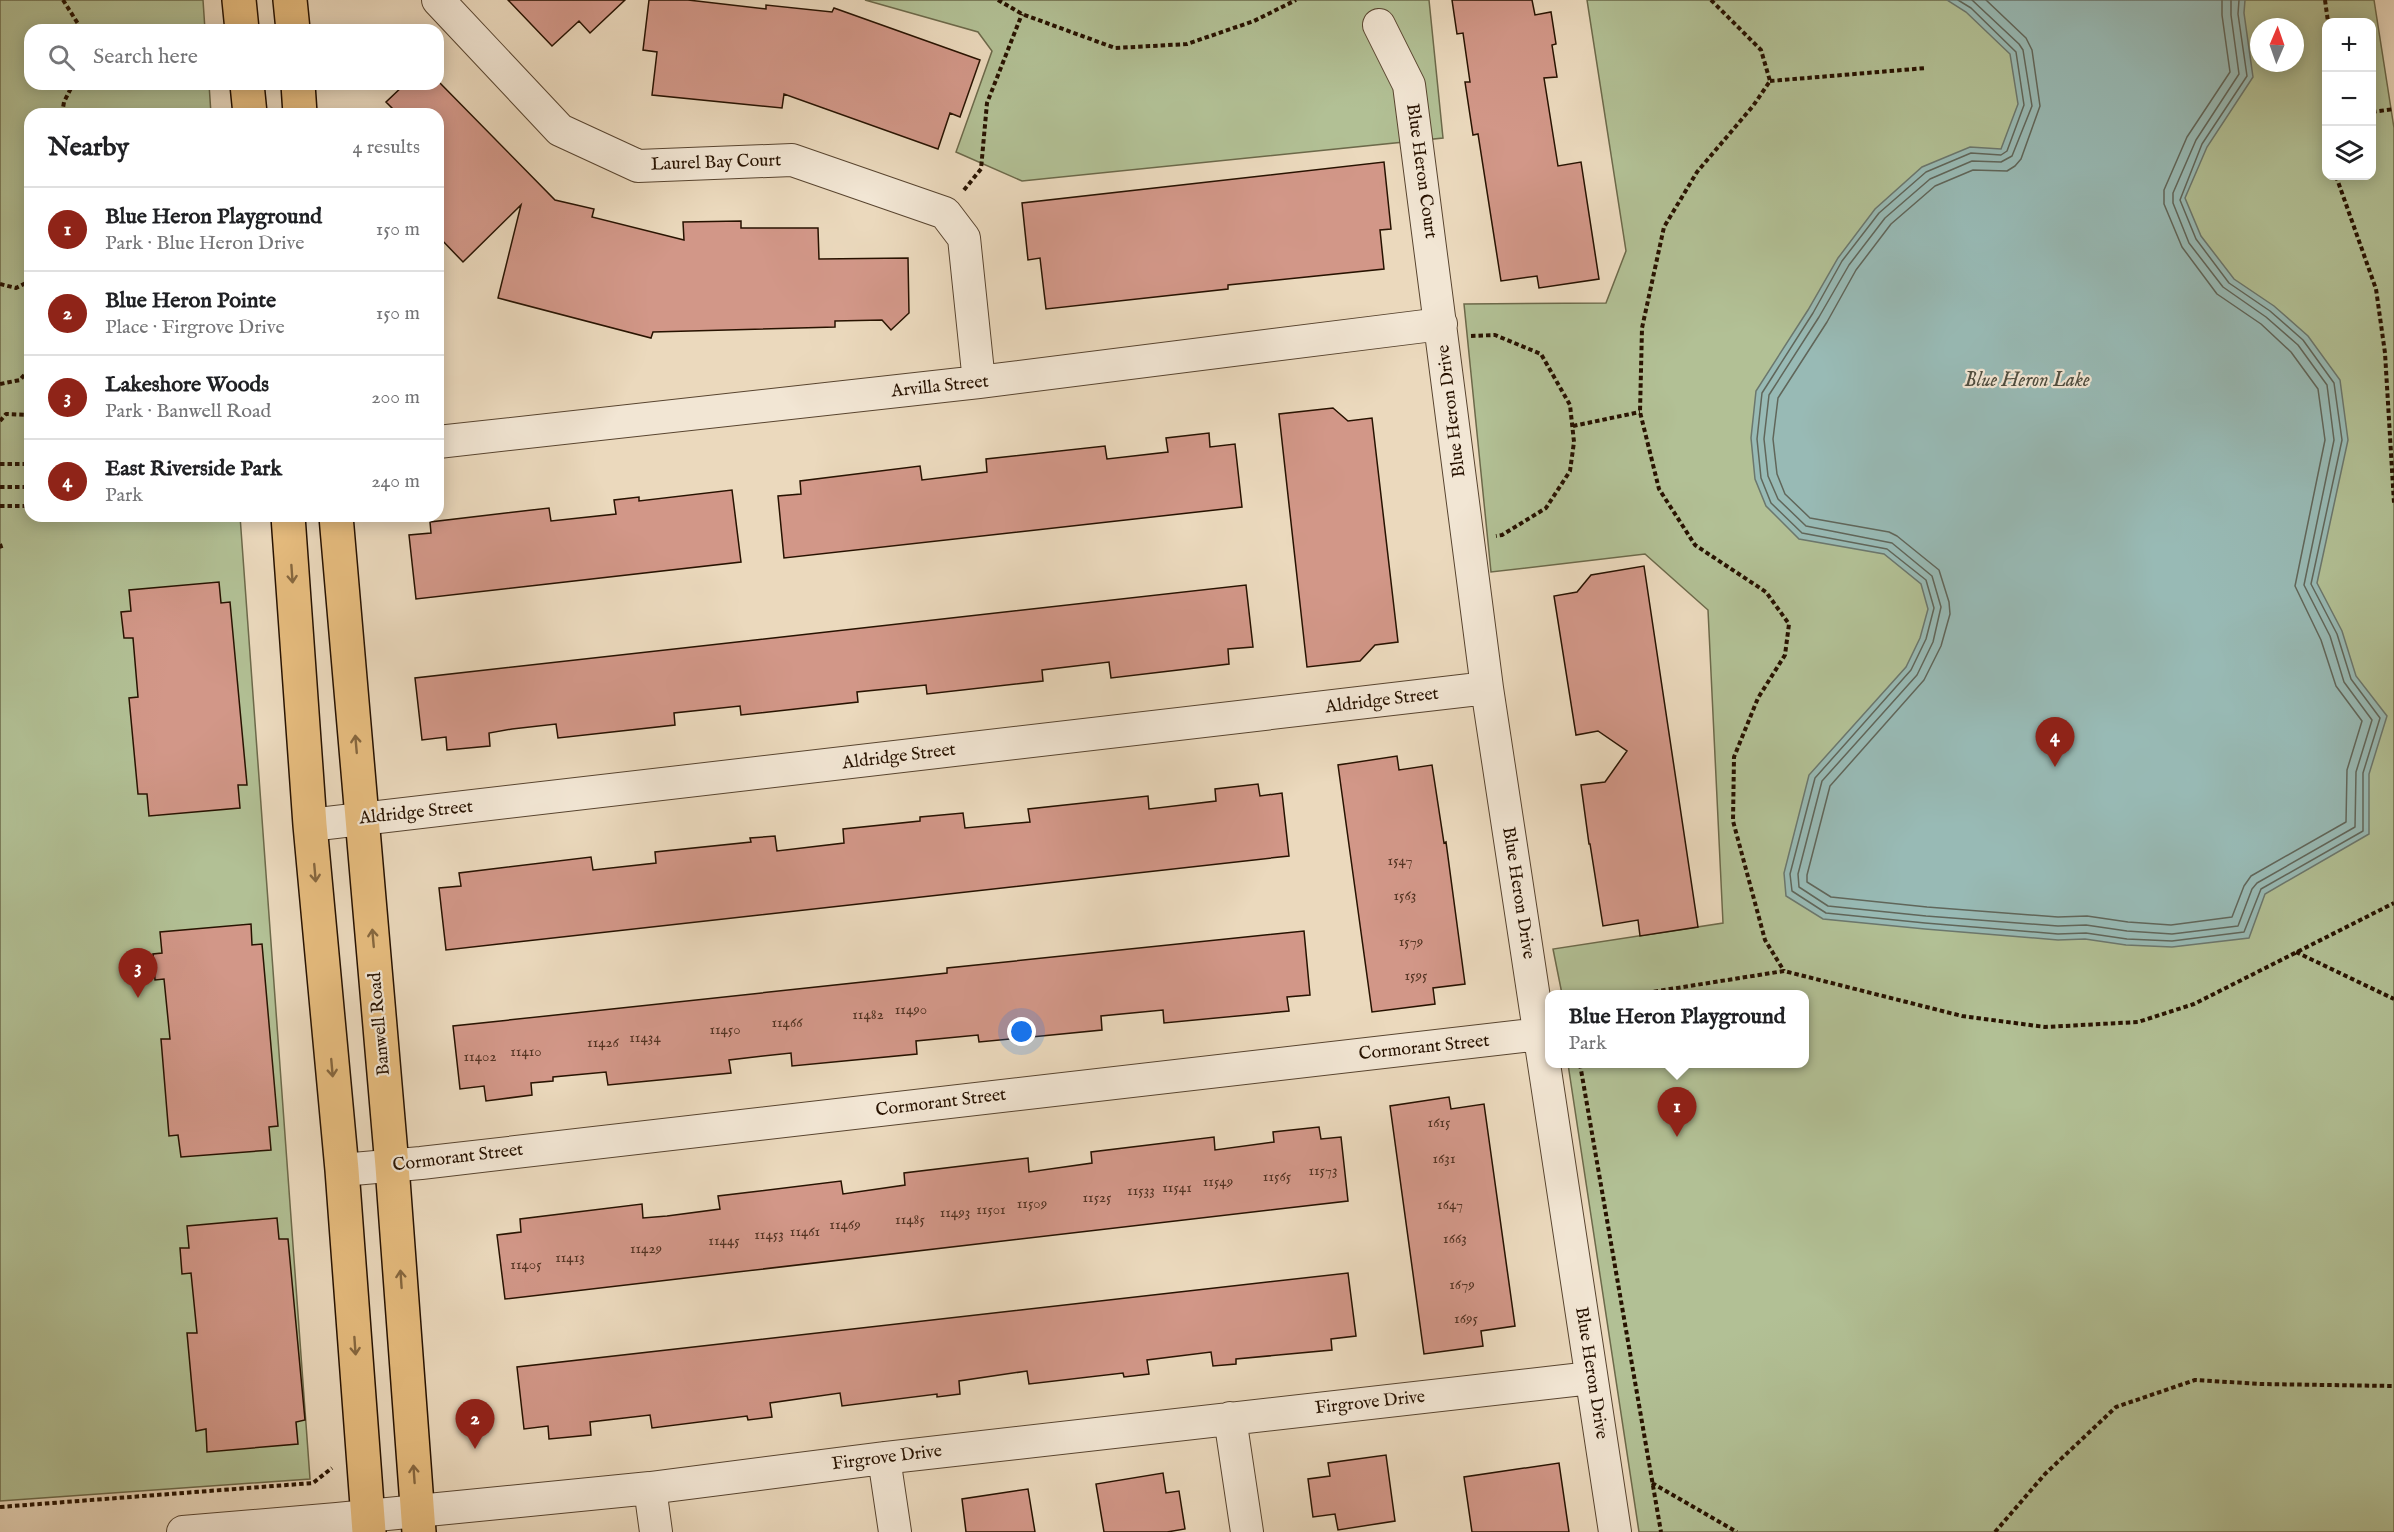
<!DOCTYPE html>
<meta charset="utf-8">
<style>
:root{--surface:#fff;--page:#f6f6f6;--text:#202124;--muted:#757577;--line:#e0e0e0;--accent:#8f2418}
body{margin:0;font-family:"IM FELL English",serif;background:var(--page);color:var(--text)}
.controls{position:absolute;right:18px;top:18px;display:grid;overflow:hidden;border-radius:12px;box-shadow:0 3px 15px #0003}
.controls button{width:54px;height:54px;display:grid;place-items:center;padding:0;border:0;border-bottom:2px solid var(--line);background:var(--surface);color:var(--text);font:30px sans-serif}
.compass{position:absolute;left:2250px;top:18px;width:54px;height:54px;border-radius:50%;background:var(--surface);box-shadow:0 3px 15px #0003;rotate:2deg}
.you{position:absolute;left:1022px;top:1032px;width:21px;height:21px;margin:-15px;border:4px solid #fff;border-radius:50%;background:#1a73e8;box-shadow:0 0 0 9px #1a73e833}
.badge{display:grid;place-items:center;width:39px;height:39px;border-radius:50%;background:var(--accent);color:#fff;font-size:20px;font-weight:700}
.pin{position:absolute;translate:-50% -50px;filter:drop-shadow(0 2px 3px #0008)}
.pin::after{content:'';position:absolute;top:32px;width:21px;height:18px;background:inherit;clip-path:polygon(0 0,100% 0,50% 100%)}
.popup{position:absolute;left:1545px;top:990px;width:264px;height:78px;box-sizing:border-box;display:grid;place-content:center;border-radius:12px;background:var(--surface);filter:drop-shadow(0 2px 4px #0005);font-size:20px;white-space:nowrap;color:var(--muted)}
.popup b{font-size:22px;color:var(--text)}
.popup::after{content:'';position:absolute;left:50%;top:100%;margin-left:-12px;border:12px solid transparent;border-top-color:var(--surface)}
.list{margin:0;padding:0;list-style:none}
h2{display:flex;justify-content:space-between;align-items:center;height:78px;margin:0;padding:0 24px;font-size:26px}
h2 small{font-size:20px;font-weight:400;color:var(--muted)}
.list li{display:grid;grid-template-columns:39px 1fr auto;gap:18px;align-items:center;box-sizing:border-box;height:84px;padding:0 24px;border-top:2px solid var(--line)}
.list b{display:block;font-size:22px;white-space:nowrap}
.list p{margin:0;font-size:20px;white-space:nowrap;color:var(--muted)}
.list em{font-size:20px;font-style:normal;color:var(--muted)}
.icon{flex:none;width:33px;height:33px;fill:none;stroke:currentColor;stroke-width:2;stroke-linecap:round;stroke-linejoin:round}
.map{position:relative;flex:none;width:2394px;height:1532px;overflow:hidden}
.search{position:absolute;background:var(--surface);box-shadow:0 3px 15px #0003;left:24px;top:24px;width:420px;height:66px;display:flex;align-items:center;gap:15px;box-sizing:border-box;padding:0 21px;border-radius:18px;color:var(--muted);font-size:22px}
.panel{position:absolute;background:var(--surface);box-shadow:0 3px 15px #0003;left:24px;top:108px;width:420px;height:414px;border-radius:18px}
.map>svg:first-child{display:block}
.green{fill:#b2c095;stroke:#6c694a;stroke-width:1.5;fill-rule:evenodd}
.water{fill:#98bab5;stroke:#6b776d;stroke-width:1.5}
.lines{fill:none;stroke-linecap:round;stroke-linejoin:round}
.shore{stroke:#60665a;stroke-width:1.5}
.building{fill:#d29788;stroke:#271200;stroke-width:1.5}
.minor-casing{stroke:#58442f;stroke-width:34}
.major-casing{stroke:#271200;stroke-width:36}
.path{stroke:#271200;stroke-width:4;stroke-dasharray:4.5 3;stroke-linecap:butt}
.minor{stroke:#f2e6d4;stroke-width:32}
.major{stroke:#e6bc7e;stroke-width:33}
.oneway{stroke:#86673f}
.labels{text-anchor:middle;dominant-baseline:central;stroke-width:4.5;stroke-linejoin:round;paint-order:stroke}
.number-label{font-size:15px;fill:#523322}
.street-label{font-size:18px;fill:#271200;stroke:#f2e6d4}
.water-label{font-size:20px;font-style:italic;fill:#4f4d3f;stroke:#f2e6d4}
</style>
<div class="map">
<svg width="2394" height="1532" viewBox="0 0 2394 1532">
<rect width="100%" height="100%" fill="#ebd9bd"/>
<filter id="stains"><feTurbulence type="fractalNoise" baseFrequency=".00333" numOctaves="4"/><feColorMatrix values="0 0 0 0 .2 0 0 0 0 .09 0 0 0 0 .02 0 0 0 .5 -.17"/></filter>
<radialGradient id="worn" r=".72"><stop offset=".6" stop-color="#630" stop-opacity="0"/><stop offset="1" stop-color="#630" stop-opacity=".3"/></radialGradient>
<path class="green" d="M0,0H203L205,30H30V84H209L211,114H30V516H240L310,1479L0,1501Z
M865,0H1429L1443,138L1022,181L956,152L992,51L978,32Z
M1587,0H2374L2394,128V1532H1639L1568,1064H1804V994H1562L1553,949L1723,923L1708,610L1645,554L1491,572L1464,304L1606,303L1626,251ZM2326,22H2372V176H2326ZM2259,27H2295V63H2259Z"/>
<path class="water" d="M1947,0H2245L2244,13L2253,77L2207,147L2185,198L2201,236L2234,279L2274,306L2308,336L2340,380L2348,440L2317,583L2342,631L2356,676L2387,716L2369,774V834L2265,894L2249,938L2172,947L2126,945L2085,939L2058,940L1925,929L1823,919L1786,896L1784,873L1809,775L1906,667L1920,638L1928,609L1921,584L1884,554L1799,539L1766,506L1755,479L1751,438L1756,391L1808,310L1838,258L1875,209L1922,167L1970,147L2001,149L2018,104L2010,54L1966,12Z"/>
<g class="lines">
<path class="shore" d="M1958,0L1971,8L2016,52L2024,105L2007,151L2001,155L1971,153L1926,172L1879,213L1842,261L1813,313L1762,393L1757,439L1761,478L1771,503L1802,533L1887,549L1926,580L1934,608L1926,639L1911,670L1815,778L1790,874L1792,891L1826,913L1925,923L2058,934L2086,933L2127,939L2172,941L2244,932L2261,889L2363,831V773L2380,718L2351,679L2337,634L2311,584L2342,440L2334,383L2303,340L2270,311L2229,283L2196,239L2180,200L2202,144L2247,76L2238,14L2239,0
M1972,0L2019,44L2023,50L2032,106L2012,156L2001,162L1972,161L1930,179L1885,218L1849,265L1819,317L1769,395L1764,439L1768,476L1778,499L1806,526L1892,543L1932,576L1941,607L1933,642L1917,675L1822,781L1798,874L1799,887L1828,906L1926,916L2058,926L2086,925L2127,931L2172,934L2238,926L2252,889L2257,883L2355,827L2356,772L2372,720L2344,682L2330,636L2304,585L2334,440L2327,385L2298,345L2266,317L2223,287L2189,243L2173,203V193L2196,140L2239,74L2231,15V0
M1986,0L2026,38L2032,50L2040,106L2021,159L2015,166L2007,171L1973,170L1935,186L1891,224L1856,270L1827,322L1778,398L1773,439L1777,474L1785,494L1810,518L1889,532L1897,536L1939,570L1949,602L1950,614L1941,646L1924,680L1830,786L1807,875V882L1831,897L1927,907L2058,917L2087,916L2128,922L2171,925L2232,917L2244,886L2251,876L2346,822L2347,770L2362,721L2336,686L2321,640L2295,586L2325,440L2318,389L2291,352L2261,324L2217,294L2182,247L2164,204V190L2187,137L2230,72L2222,15V0"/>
</g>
<path class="building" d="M508,0H625L590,33L579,21L552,46Z
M649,0H688L766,9V5L832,12L834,8L980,60L960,117L950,113L938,149L784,94L782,108L652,95L657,52L643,50Z
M1452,0H1532L1535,15L1551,12L1556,44L1552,45L1557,77L1544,78L1558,166L1581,162L1599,279L1539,288L1537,276L1501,281L1478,134L1473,135L1465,82H1470L1463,33L1457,34Z
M438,81L555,200L594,209L592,217L684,240L683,222L741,221V228H818L819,259L908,258L909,313L891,330L882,320L835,321V327L653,332L651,338L498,298L521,205L463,262L438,236V114H398L386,102L405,84H438Z
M1384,162L1391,229L1380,230L1384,269L1228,285V289L1046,309L1040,258L1028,260L1022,203Z
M1333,408L1348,421L1372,418L1398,642L1375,645L1360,661L1307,667L1279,414Z
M1209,433L1210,447L1235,444L1242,507L784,558L778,496L801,494L800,481L920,466L922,480L987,472L986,459L1105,446L1107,459L1168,452L1166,438Z
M732,490L741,562L416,599L409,535L431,533L430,522L549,508L551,521L616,514L614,500L639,497V501Z
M1644,566L1698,927L1640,936L1638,920L1603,926L1590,844H1589L1581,785L1605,782L1627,751L1598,731L1576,735L1554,596L1577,592L1591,575Z
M219,582L221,603L230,602L247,785H238L240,808L149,816L147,794H138L129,698L138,697L133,638H124L121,612L131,611L129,590Z
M1246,585L1253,647L1228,649L1229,664L1111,678L1109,662L1042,670L1043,681L927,694L926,685L857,692L858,702L741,715L740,706L674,713L675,725L558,738L556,724L512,729L489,733L490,746L447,750L446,737L422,740L415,678Z
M1397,756L1399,770L1432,765L1444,843L1446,842L1465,984L1433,988L1435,1004L1372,1012L1338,765Z
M1258,784L1260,796L1282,793L1289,856L446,950L439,888L461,886L459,873L591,857L593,870L656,863L655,852L751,842L750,838L775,836L777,851L844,843L843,829L920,821V817L963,813L965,828L1030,822L1028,809L1148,796L1149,809L1216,801L1215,789Z
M251,924L252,945L262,944L278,1126L269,1127L271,1150L181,1157L178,1135L169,1136L161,1039H170L164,979L155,980L153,954L162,953L160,932Z
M1304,931L1310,995L1287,997L1289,1011L1164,1023L1163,1010L1101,1016L1102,1030L979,1042L978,1035L916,1041L917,1054L792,1066L791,1053L763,1056L729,1060L731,1073L608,1085L606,1072L553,1077V1081L531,1083L532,1095L486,1101L484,1086L460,1089L453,1026L947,973V968Z
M1449,1097L1451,1109L1484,1104L1515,1326L1481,1331L1483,1346L1424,1354L1390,1106Z
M1319,1127L1321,1139L1341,1137L1348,1201L505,1299L497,1235L521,1232L520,1219L642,1204L643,1218L667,1216L720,1209L718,1196L841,1181L843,1194L905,1185L904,1173L1028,1158L1029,1172L1092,1163L1091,1152L1214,1137L1215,1150L1274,1142L1273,1132Z
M277,1218L279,1239H288L305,1420L296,1422L298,1444L207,1452L206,1429L196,1431L187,1333H197L191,1273L182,1274L180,1248H189L187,1226Z
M1348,1273L1356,1336L1331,1339L1332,1350L1236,1359V1364L1213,1366L1211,1352L1147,1360L1149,1374L1124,1377L1123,1373L1029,1384L1027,1371L959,1381L960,1394L937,1397V1394L842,1406L840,1393L770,1403L772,1417L748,1420L747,1416L652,1428L650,1415L590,1422L591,1435L549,1439L548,1426L524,1429L517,1367Z
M1386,1455L1395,1521L1338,1530L1335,1514L1313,1517L1308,1479L1330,1476L1328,1463Z
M1559,1463L1569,1532H1472L1464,1477Z
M1163,1473L1166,1493L1179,1491L1185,1529L1167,1532H1104L1096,1484Z
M1028,1489L1035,1532H966L962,1499Z"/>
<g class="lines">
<defs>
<path id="minor" d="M438,0L560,130L638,166L792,160L945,213L964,238L979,382
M1379,25L1409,85L1487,688L1615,1532
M438,442L979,382L1441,324
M310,825L1487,688
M342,1170L421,1163L1540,1034
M1230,1418L1247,1532
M884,1458L895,1532
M650,1488L656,1532
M183,1532L337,1519L650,1488L884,1458L1591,1378"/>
<path id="major" d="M239,0L242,30
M290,0L293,30
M247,84L250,114
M298,84L300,114
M288,516L310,825L342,1170L369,1532
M336,516L392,1166L419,1532"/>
</defs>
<use href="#minor" class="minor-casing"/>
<use href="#major" class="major-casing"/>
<path class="path" d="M63,0L82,30
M998,0L1022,14L1115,48L1187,44L1254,21L1296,0
M1711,0L1761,50L1770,81L1753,106L1697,172L1664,227L1642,328L1640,412L1659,489L1695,545L1766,592L1789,624L1785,655L1758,698L1734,757L1733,821L1765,940L1784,971
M2325,0L2328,22
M1770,81L1926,68
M2372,112L2394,109
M62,114L64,102L73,84
M2336,176L2376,289L2385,353L2394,503
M964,190L981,169L987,103L1022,14
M0,284L16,288L30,281
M1471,336L1495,335L1541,354L1570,405L1574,442L1570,471L1546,508L1502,535L1496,536
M0,384L20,380L30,368
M0,421L6,414L30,415
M1573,426L1640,412
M0,464H30
M0,487H30
M0,506H30
M0,544L2,550
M2296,952L2394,999
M1639,994L1784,971L1962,1016L2045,1027L2138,1022L2194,1004L2394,903
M1580,1064L1661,1532
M1652,1483L1737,1532
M0,1507L313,1483L332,1468
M1995,1532L2045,1474L2116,1407L2195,1380L2261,1384L2394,1386"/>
<use href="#minor" class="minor"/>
<use href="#major" class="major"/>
</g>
<defs><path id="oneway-shaft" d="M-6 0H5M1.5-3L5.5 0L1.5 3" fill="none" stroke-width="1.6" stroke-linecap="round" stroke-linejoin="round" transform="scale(1.5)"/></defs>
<g class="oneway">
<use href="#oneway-shaft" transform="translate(292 574) rotate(86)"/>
<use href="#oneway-shaft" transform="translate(356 744) rotate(-95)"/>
<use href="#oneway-shaft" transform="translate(315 873) rotate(85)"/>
<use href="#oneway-shaft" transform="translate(373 938) rotate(-95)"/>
<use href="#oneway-shaft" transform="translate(332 1068) rotate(85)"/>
<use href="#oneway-shaft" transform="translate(401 1279) rotate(-94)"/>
<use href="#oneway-shaft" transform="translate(355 1346) rotate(86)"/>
<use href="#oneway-shaft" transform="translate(414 1474) rotate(-94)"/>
</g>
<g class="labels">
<g class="number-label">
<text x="1400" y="860">1547</text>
<text x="1405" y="895">1563</text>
<text x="1411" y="941">1579</text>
<text x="1416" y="975">1595</text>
<text x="911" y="1009">11490</text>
<text x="868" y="1014">11482</text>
<text x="787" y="1022">11466</text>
<text x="725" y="1029">11450</text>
<text x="645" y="1037">11434</text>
<text x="603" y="1042">11426</text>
<text x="526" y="1051">11410</text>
<text x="480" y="1056">11402</text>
<text x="1439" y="1122">1615</text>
<text x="1444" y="1158">1631</text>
<text x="1323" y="1170">11573</text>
<text x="1277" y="1176">11565</text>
<text x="1218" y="1181">11549</text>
<text x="1177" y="1187">11541</text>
<text x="1141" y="1190">11533</text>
<text x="1097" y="1197">11525</text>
<text x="1032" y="1203">11509</text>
<text x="1450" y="1204">1647</text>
<text x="991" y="1209">11501</text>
<text x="955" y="1212">11493</text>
<text x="910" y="1219">11485</text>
<text x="845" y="1224">11469</text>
<text x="805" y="1231">11461</text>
<text x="769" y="1234">11453</text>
<text x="1455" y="1238">1663</text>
<text x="724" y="1240">11445</text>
<text x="646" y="1248">11429</text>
<text x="570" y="1257">11413</text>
<text x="526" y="1264">11405</text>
<text x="1462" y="1284">1679</text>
<text x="1466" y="1318">1695</text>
</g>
<g class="street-label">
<text transform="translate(716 163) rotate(-2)">Laurel Bay Court</text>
<text transform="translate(1421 171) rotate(82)">Blue Heron Court</text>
<text transform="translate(940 387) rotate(-6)">Arvilla Street</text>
<text transform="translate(1452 411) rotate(-97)">Blue Heron Drive</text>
<text transform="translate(1382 701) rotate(-7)">Aldridge Street</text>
<text transform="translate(899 757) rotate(-7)">Aldridge Street</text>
<text transform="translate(416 813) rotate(-6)">Aldridge Street</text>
<text transform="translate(1518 893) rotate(81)">Blue Heron Drive</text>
<text transform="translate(380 1024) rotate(-95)">Banwell Road</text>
<text transform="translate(1424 1048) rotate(-6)">Cormorant Street</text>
<text transform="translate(941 1103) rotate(-7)">Cormorant Street</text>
<text transform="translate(458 1158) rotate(-7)">Cormorant Street</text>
<text transform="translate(1591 1373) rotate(81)">Blue Heron Drive</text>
<text transform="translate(1370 1403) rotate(-6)">Firgrove Drive</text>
<text transform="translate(887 1458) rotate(-7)">Firgrove Drive</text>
</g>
<g class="water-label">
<text x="2027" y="380">Blue Heron Lake</text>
</g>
</g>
<rect width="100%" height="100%" filter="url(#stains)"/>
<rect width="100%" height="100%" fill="url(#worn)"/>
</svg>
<div class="controls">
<button>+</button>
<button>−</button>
<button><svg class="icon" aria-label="layers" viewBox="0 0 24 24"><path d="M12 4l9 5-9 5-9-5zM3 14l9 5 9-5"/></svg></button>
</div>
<svg class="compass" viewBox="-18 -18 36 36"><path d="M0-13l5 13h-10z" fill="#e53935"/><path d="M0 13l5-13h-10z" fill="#757577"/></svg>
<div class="you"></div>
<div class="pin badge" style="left:1677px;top:1137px">1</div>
<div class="popup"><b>Blue Heron Playground</b>Park</div>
<div class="pin badge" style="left:475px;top:1449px">2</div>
<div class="pin badge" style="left:138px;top:998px">3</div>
<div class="pin badge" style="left:2055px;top:767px">4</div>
<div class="search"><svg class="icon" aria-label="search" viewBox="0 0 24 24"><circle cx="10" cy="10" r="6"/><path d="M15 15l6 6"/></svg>Search here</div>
<section class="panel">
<h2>Nearby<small>4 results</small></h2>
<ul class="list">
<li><span class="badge">1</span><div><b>Blue Heron Playground</b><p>Park · Blue Heron Drive</p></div><em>150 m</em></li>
<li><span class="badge">2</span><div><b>Blue Heron Pointe</b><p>Place · Firgrove Drive</p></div><em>150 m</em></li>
<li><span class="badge">3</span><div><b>Lakeshore Woods</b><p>Park · Banwell Road</p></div><em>200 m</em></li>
<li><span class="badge">4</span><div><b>East Riverside Park</b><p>Park</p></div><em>240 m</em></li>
</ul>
</section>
</div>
